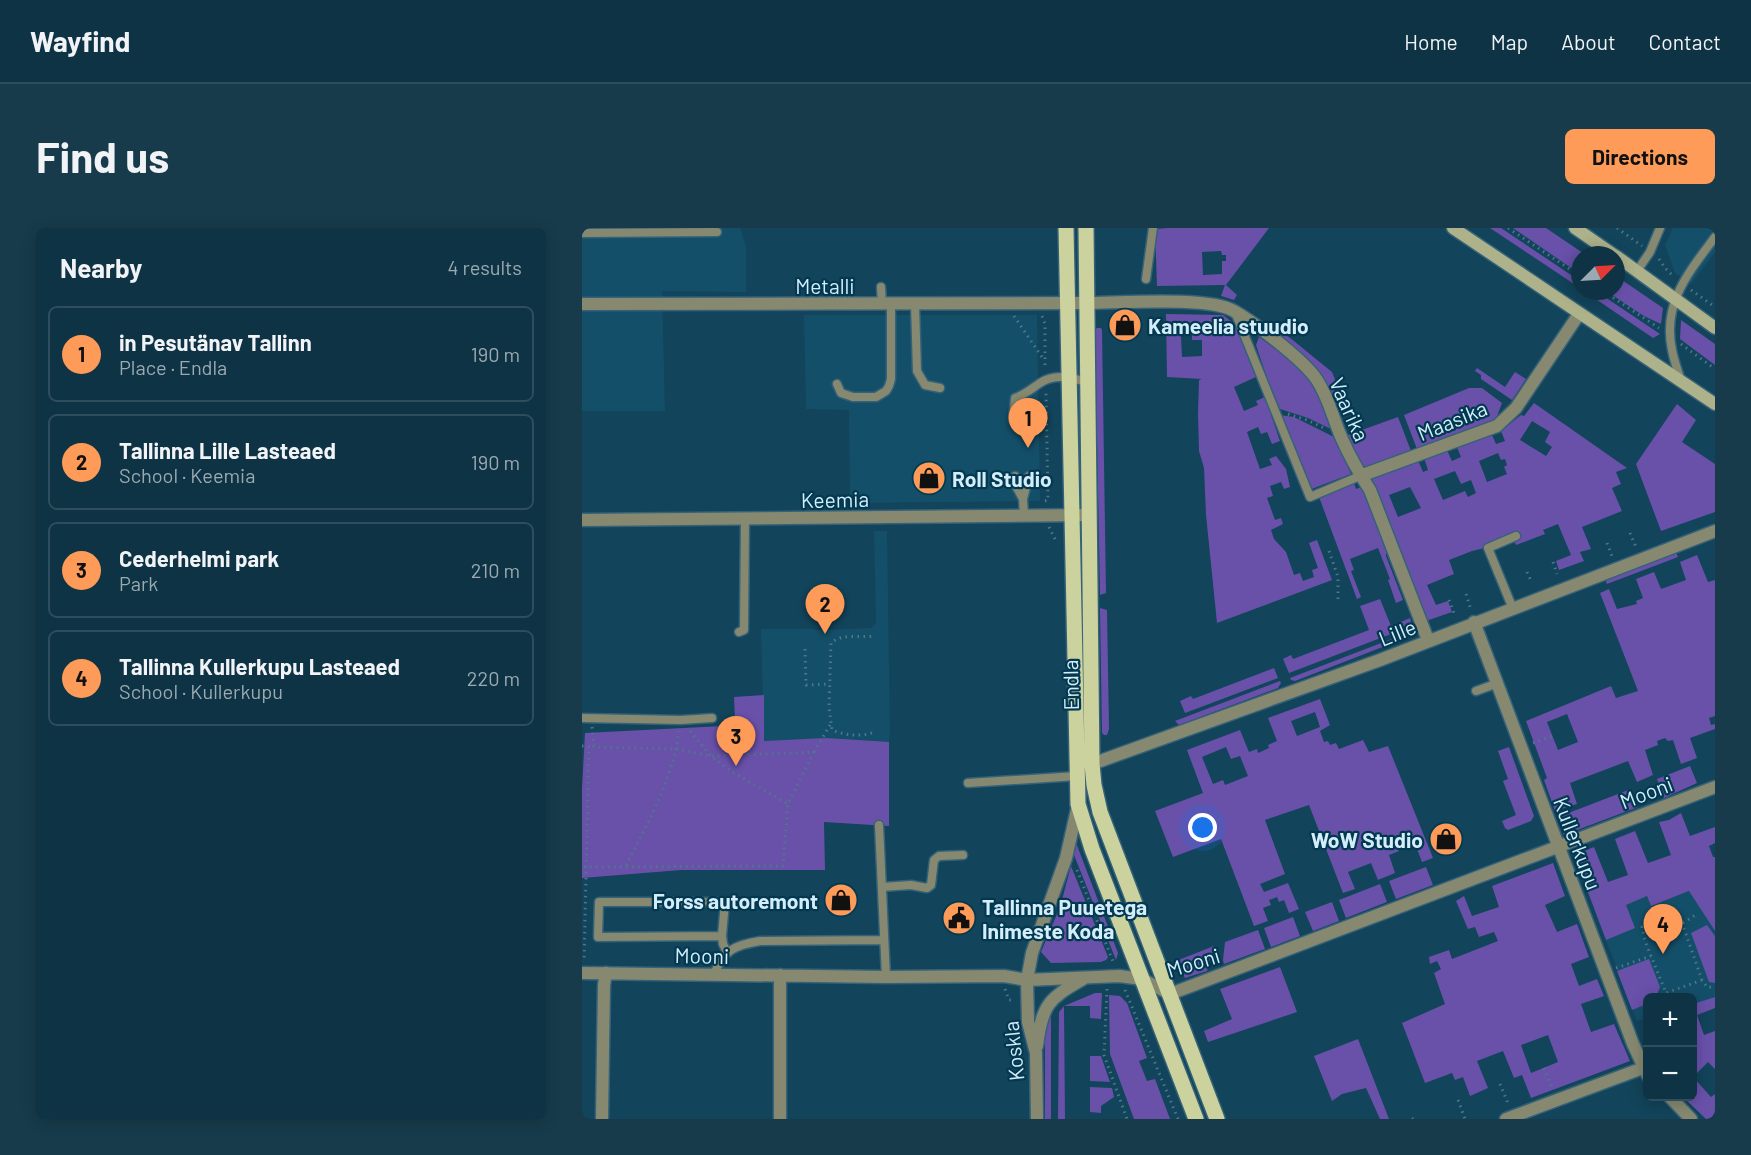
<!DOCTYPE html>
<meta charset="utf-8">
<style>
:root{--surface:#0e3344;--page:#173b4b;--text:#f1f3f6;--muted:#9baab2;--line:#2e4e5d;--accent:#fe9b58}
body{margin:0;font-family:Barlow,sans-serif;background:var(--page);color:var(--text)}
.controls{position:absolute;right:18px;bottom:18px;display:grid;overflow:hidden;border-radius:9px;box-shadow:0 3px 15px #0003}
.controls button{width:54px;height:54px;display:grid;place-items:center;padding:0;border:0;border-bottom:2px solid var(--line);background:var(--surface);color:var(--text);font:30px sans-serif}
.compass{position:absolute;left:989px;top:18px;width:54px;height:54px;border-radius:50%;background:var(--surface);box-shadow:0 3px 15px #0003;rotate:66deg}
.you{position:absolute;left:621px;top:600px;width:21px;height:21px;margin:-15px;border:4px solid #fff;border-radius:50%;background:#1a73e8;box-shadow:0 0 0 9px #1a73e833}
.badge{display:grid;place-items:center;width:39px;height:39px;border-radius:50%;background:var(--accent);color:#111;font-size:20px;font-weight:700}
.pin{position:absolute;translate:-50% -50px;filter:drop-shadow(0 2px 3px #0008)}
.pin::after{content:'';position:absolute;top:32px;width:21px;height:18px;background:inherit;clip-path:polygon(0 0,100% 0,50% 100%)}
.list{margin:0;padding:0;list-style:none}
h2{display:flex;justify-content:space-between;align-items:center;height:78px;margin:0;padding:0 24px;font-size:26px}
h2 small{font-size:20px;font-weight:400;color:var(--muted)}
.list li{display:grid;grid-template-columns:39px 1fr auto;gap:18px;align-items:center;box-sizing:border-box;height:96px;margin:0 12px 12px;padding:0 12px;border:2px solid var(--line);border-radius:9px}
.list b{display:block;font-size:22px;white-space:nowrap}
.list p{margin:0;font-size:20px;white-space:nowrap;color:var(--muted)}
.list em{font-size:20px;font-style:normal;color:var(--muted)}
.map{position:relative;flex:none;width:1133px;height:891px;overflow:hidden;border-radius:9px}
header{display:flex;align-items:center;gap:36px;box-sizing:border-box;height:84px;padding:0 30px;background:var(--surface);border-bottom:2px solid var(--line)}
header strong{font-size:28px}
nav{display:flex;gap:33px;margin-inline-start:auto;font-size:21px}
.intro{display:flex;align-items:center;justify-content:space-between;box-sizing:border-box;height:144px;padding:0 36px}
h1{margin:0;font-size:42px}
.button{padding:15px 27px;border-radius:9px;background:var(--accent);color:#111;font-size:21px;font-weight:700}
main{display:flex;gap:36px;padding:0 36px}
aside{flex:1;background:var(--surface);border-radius:9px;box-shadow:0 3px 15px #0003}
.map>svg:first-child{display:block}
.built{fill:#144f69}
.green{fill:#6951aa;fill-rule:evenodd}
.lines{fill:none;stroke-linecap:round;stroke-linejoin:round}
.service-casing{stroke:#356278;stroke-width:11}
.minor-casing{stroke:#356278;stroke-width:15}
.tertiary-casing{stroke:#356278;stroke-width:15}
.secondary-casing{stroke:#356278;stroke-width:15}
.primary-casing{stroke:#356278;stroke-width:18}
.path{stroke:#4d788c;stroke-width:3;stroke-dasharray:1.5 4.5;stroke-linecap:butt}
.service{stroke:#868970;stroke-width:8}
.minor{stroke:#868970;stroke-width:12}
.tertiary{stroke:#868970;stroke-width:12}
.secondary{stroke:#aeb28a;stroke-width:12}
.primary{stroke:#ccd29e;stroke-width:15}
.labels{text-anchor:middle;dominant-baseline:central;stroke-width:4.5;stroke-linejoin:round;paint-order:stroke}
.street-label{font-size:21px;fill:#d4edfb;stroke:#033950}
.poi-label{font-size:21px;font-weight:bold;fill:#d4edfb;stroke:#033950;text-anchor:start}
</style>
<header>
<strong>Wayfind</strong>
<nav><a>Home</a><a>Map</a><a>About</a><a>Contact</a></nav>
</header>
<div class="intro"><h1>Find us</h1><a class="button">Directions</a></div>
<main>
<aside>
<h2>Nearby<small>4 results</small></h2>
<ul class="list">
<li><span class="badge">1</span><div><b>in Pesutänav Tallinn</b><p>Place · Endla</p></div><em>190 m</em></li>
<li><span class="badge">2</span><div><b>Tallinna Lille Lasteaed</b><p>School · Keemia</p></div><em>190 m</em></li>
<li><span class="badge">3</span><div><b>Cederhelmi park</b><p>Park</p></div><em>210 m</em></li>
<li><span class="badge">4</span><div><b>Tallinna Kullerkupu Lasteaed</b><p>School · Kullerkupu</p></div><em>220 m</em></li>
</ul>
</aside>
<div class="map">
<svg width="1133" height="891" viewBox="0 0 1133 891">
<rect width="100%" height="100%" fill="#12445b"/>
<path class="built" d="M0,0H158L164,18V64L80,63L83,183H0Z
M1091,0H1133V24L1109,56L1093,45L1083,17Z
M222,87H455L458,273L268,275L267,182L224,181Z
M292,303H305L308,506L307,514L182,513L179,401H229L237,402L289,400L294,395Z
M1108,663L1133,703V769L1111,776L1110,770H1066L1065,790L1055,793L1015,688L1065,668L1069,678Z"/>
<path class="green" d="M586,0H687L644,57L655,67L652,72L639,68L643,57L575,58L573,1ZM639,23L640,27H644V33H640V46L621,47L620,24Z
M908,0H919L998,53V60Z
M931,0H964L1004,27H998V46Z
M1034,48L1081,80L1079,96L1062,88L1024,63H1034Z
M1002,63H1014L1078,106L1071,110Z
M584,86L641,87L654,97L674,149L652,159L662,183L676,177L674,173L683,169L698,213L690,216L685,204L679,206L676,199L665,204L678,241L690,237L687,231L694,228L704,241L708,259L702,261L699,254L688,258L691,268L685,270L693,292L699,290L701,296L689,302L692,311L704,324L712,347L718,345L721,353L732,349L730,342L736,340L727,315L735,312L750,352L635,395L624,287L622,240L617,223L616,186L617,152L620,151L585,149ZM610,107V112H620V128L600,129L599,108Z
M1099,92L1133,116V137L1098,111Z
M515,100H519L520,102L524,365L518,367L513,102Z
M702,105L750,144L760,169L753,172L736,142L699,109Z
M677,109C700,126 725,142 738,167C743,178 747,191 751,202L726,190L695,180L674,117Z
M895,140L923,159L933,144L944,151L930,172L899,151V147L893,143Z
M887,160H900L920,175L914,191L894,200L835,221L822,187Z
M952,175L1045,240L1034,244L1039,256L1030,260L1040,283L1000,299L1009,321L998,324L1002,333L977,342L974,333L989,327L976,296L961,302L963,306L934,317L932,313L890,323L867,332L872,346L845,357L854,377L866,373L870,384L844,393L789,251L836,232L841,244L846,242L842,230L865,222L870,233L879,229L875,219L910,207L914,216L923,213L919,203L939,187L942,188ZM950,193L968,204L963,214L970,219L964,228L938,212ZM916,225L919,232L923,231L925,237L922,239L925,246L905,254L897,233ZM873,243L879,256L889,252L894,265L886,269L883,263L861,272L852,251ZM828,259L839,280L816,289L807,267Z
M1095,176L1114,192L1100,214L1133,236V284L1079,303L1054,236Z
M697,187L712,189L754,210L769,246L727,262Z
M816,189L829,223L787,238H781L776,232L766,207Z
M772,255L774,261L782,258L805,318L804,328L821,372L814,375L806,352L808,351L796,320L768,331L772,342L769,343L779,369L775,371L737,269Z
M1094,324L1096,329L1025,356L1023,351Z
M1115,327L1126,354L1133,352V488L1127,490L1129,497L1133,496V501L1108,510L1115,530L1099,536L1091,512L1086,513L1083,510L1075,513L1076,517L1063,522L1071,547L1055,554L1046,533L988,555L995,576L973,583L962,552L965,550L944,493L1029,458L1034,470L1056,463L1018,365L1027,361L1035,381L1055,376L1054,373L1061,370L1054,351L1072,344L1079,361L1104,352L1098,334ZM985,486L996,514L976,522L965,494Z
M798,371L809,398L828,390L830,398L707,445L701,431L709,427L711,431L787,402L778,378Z
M518,380L525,382L527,501L525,507H522L520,505Z
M833,402L834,406L713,453L709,452L708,450Z
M692,440L696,450L603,485L598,473L609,468L611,471Z
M698,453L699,455L696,460L597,497L593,493Z
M182,467V513L244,510L307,514V598L242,594L243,642H99L0,650V561L3,505L141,498L142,494L153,493L152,469Z
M738,471L748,497L738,503L742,514L746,513L748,517L754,515L757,521L781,512L787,524L806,518L851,630L840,634L834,618L825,620L823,615L816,618L817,623L807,627L813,645L796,652L789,635L766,644L773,661L761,665L727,577L683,592L703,646L678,656L682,664L706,655L717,681L707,685L702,672L697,674L695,669L687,672L689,677L681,680L686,693L672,698L639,611L591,629L573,583L621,565L605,522L658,502L667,524L675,521L676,525L687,520L686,517L695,513L686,490ZM733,484L738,499L715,508L709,493ZM644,519L649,531L658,528L666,548L643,557L641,552L631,556L620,529Z
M927,519L952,588L949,593L926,602L923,600L920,593L934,587L921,553L926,551L916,523Z
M1108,538L1115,555L1082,570L1075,551Z
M1049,561L1056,579L982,607L976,589Z
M1099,585L1108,608L1133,599V615L1127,618L1131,629H1133V703L1107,663L1069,678L1065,668L1044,677L1053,700L1024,712L992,627L1012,619L1026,654L1046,647L1033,611L1053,603L1066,635L1089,627L1077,594L1087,592Z
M493,612L536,725L534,732L492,627Z
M971,635L983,668L963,677L975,704L995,696L1007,729L989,736L997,758L1015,751L1022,768L999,776L1009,804L1032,796L1048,833L949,870L940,847L932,850L921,823L895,833L906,860L888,868L881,849L873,852L870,845L843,855L820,795L863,776L852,745L859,741L855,733L848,736L847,729L867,722L870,731L916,713L912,704L897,709L893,699L886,701L874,673L882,668L890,688L917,679L910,658ZM966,807L976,834L949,845L939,817Z
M489,638L526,729L524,732L519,734L469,735L459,724L478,679Z
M844,639L851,657L814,671L807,653Z
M798,656L805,674L764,690L757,672Z
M750,674L757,693L731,703L723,684Z
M711,689L718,708L689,719L682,700Z
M1125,697L1133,708V755L1127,754L1109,705Z
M676,702L683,721L642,736L641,732L643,714Z
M632,718L625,743L603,750L594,733Z
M1067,731L1078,759L1074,769L1066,770L1065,776L1050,782L1035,743Z
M698,739L715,784L626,814L622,803L650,791L638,761Z
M513,765H520L519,791L508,790V778H482L483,891H476L477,784L482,778Z
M527,767L538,768L545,775L565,830L557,833L565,853L573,851L588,891H552L528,826Z
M1133,769V780L1115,787L1122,807L1133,803V841L1126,834L1111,849L1129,869L1133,866V891H1124L1101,869L1110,868L1111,776Z
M469,788V891H463V804L465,794Z
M776,811L807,891H798L784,860L760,866L750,873L732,828Z
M508,828H519L528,854L508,853Z
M508,859L530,860L532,869L519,878V885L508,884Z"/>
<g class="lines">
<defs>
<path id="service" d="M0,5L135,4
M1055,43L1068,24L1078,0
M564,51L571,0
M299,59L300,76
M333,76L335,143L343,157L358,160
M653,84L728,269L778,248
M1099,153C1096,143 1092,133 1090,122C1080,75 1107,44 1133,9
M255,156L259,165L271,169H294L304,163L307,158L309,151V76
M431,192L433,170C444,166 449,161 458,155C473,145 491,149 506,155
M433,248V256L441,271L442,288
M441,271L447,248
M931,381L906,320L934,308
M157,404L162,402L163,291
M894,463L916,455
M0,490L99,492L130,490
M386,555L495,548
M297,597L304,749
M300,659L329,657L345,660L349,657L352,632L357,628L381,627
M140,708L16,709L17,674H143L140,708L141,716L145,724
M132,746C142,722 153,717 178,713L302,712"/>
<path id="minor" d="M0,76C168,76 336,75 504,75C536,75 628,68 652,83C673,95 722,132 735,152C747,170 751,191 760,211C768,229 777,245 788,262L846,412
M778,248L915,198L934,180L997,86
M0,292L507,287
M892,394L1051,816L1066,848
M510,536L798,432L1133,303
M0,745L304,749L422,748L445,752
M198,747V891
M588,766L1133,559
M1087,868L1109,891
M20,891L22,757L24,745
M924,891L1061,840"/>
<path id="tertiary" d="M445,752L537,748L560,751L588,766
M455,818C460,777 466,771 501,751
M455,891L454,825L446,794L445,752L450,725L484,630L496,577"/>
<path id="secondary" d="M871,0L1133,176
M993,0L1032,27
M1034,28L1133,100"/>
<path id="primary" d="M484,0L496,576L510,621L614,891
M504,0L510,536L512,557L518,584L635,891"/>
</defs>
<use href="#service" class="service-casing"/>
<use href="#minor" class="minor-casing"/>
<use href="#tertiary" class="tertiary-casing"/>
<use href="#secondary" class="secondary-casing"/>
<use href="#primary" class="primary-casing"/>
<path class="path" d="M926,0L998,48
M1035,0L1060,18
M1077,31L1083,40L1092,49
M1109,62L1133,79
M1021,63L1077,100
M432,88L462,132
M460,88L463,96V141
M1099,116L1133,141
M706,186L725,192L742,200
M463,273L466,272L464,165
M467,299L475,315
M1048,305L1054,319
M1025,315L1030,328
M747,323L756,349V372
M971,334L975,346
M945,344L950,355
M884,366L888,379
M867,372L872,385
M223,421L224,457L247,456
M10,499L12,518
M108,503L129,528L152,545L206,576
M290,505C277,509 263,507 250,502L247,479L249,415C260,405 278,410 292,408
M951,515L970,508
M0,518L7,519L2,734
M232,524L248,497
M44,637C66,595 91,551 97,503
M2,639L201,638L206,576L232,524L129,528L95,521L7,519
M495,642L532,736
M1101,695L1115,686
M1034,740L1069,728
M1120,752L1084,765L1063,713L1060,699L1072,692L1093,686L1098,689L1120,752L1125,759H1133
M423,761L427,772H433
M525,761L522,827L545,891
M543,762L596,891
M962,840L971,862
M918,856L927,878
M876,872L883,891
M830,890L831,891"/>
<use href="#service" class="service"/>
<use href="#minor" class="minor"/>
<use href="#tertiary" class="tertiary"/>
<use href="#secondary" class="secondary"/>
<use href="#primary" class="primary"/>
</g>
<defs>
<symbol id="shop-disc" viewBox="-11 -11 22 22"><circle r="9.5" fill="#fe9b58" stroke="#033950"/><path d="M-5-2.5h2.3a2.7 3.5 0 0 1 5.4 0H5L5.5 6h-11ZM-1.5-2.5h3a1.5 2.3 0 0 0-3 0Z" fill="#111"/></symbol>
<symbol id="civic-disc" viewBox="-11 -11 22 22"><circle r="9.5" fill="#fe9b58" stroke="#033950"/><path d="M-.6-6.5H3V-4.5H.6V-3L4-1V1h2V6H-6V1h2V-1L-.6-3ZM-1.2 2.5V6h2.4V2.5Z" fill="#111"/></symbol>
</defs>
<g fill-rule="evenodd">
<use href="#shop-disc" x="524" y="78" width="38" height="38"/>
<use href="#shop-disc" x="328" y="231" width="38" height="38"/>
<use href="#shop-disc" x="845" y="592" width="38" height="38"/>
<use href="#shop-disc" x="240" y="653" width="38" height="38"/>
<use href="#civic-disc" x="358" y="671" width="38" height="38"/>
</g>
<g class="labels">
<g class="street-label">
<text x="243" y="57">Metalli</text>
<text transform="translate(768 181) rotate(66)">Vaarika</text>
<text transform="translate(870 192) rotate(-22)">Maasika</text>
<text transform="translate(253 271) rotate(-1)">Keemia</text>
<text transform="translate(815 404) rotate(-22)">Lille</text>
<text transform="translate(488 457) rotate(-91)">Endla</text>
<text transform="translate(1064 564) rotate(-21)">Mooni</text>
<text transform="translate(996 615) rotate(69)">Kullerkupu</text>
<text transform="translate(120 727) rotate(1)">Mooni</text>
<text transform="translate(611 734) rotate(-17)">Mooni</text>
<text transform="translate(431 823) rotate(-96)">Koskla</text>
</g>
<g class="poi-label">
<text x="566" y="97">Kameelia stuudio</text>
<text x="370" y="250">Roll Studio</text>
<text x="841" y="611" text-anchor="end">WoW Studio</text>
<text x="236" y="672" text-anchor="end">Forss autoremont</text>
<text x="400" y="678">Tallinna Puuetega<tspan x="400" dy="24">Inimeste Koda</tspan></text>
</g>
</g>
</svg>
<div class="controls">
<button>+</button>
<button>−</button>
</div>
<svg class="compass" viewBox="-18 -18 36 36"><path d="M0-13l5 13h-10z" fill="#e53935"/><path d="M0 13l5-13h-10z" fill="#9baab2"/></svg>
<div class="you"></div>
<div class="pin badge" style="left:446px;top:220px">1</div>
<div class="pin badge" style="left:243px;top:406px">2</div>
<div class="pin badge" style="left:154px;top:538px">3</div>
<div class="pin badge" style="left:1081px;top:726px">4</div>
</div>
</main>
